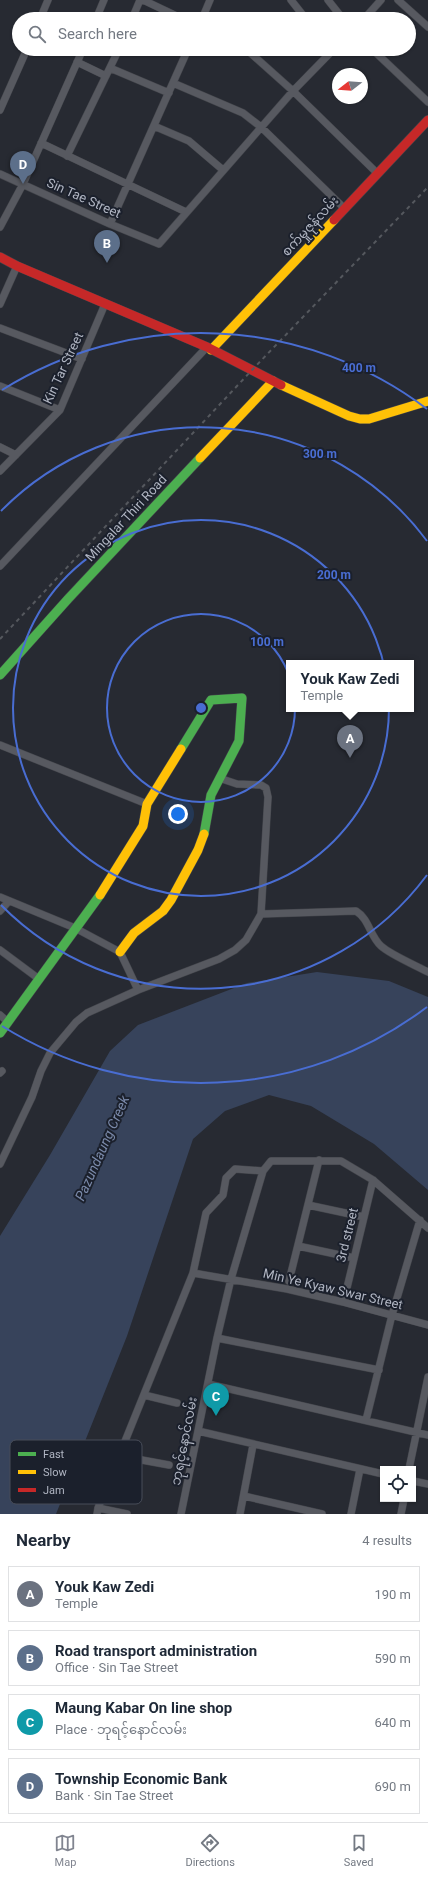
<!DOCTYPE html>
<meta charset="utf-8">
<style>
:root{--surface:#fff;--page:#f6f6f7;--text:#1f2937;--muted:#747a83;--line:#e0e1e3;--accent:#818590}
body{margin:0;font-family:Roboto,"Noto Sans Myanmar",sans-serif;background:var(--page);color:var(--text)}
.controls{position:absolute;right:12px;bottom:12px;display:grid;overflow:hidden;border-radius:0px;box-shadow:0 1px 3px #0004}
.controls button{width:36px;height:36px;display:grid;place-items:center;padding:0;border:0;border-bottom:1px solid var(--line);background:var(--surface);color:var(--text);font:20px sans-serif}
.compass{position:absolute;left:332px;top:68px;width:36px;height:36px;border-radius:50%;background:var(--surface);box-shadow:0 1px 3px #0004;rotate:253deg}
.you{position:absolute;left:178px;top:814px;width:14px;height:14px;margin:-10px;border:3px solid #fff;border-radius:50%;background:#1a73e8;box-shadow:0 0 0 6px #1a73e833}
.badge{display:grid;place-items:center;width:26px;height:26px;border-radius:50%;background:var(--accent);color:#fff;font-size:13px;font-weight:700}
.pin{position:absolute;translate:-50% -33px;filter:drop-shadow(0 1px 2px #0008)}
.pin::after{content:'';position:absolute;top:21px;width:14px;height:12px;background:inherit;clip-path:polygon(0 0,100% 0,50% 100%)}
.popup{position:absolute;left:286px;top:660px;width:128px;height:52px;box-sizing:border-box;display:grid;place-content:center;border-radius:0px;background:var(--surface);filter:drop-shadow(0 1px 3px #0005);font-size:13px;white-space:nowrap;color:var(--muted)}
.popup b{font-size:15px;color:var(--text)}
.popup::after{content:'';position:absolute;left:50%;top:100%;margin-left:-8px;border:8px solid transparent;border-top-color:var(--surface)}
.list{margin:0;padding:0;list-style:none}
h2{display:flex;justify-content:space-between;align-items:center;height:52px;margin:0;padding:0 16px;font-size:17px}
h2 small{font-size:13px;font-weight:400;color:var(--muted)}
.list li{display:grid;grid-template-columns:26px 1fr auto;gap:12px;align-items:center;box-sizing:border-box;height:56px;margin:0 8px 8px;padding:0 8px;border:1px solid var(--line);border-radius:0px}
.list b{display:block;font-size:15px;white-space:nowrap}
.list p{margin:0;font-size:13px;white-space:nowrap;color:var(--muted)}
.list em{font-size:13px;font-style:normal;color:var(--muted)}
.icon{flex:none;width:22px;height:22px;fill:none;stroke:currentColor;stroke-width:2;stroke-linecap:round;stroke-linejoin:round}
.map{position:relative;flex:none;width:428px;height:1514px;overflow:hidden}
.search{position:absolute;background:var(--surface);box-shadow:0 1px 3px #0004;left:12px;right:12px;top:12px;height:44px;display:flex;align-items:center;gap:10px;box-sizing:border-box;padding:0 14px;border-radius:22px;color:var(--muted);font-size:15px}
.sheet{height:308px;background:var(--surface)}
nav{display:flex;justify-content:space-around;align-items:center;box-sizing:border-box;height:56px;border-top:1px solid var(--line);background:var(--surface);font-size:11px;color:var(--muted)}
nav a{display:grid;justify-items:center;gap:2px}
nav .on{color:var(--accent)}
.map>svg:first-child{display:block}
.water{fill:#37435b}
.lines{fill:none;stroke-linecap:round;stroke-linejoin:round}
.street-casing{stroke:#43454b;stroke-width:8}
.fast-casing{stroke:#43454b;stroke-width:10}
.slow-casing{stroke:#43454b;stroke-width:10}
.jam-casing{stroke:#43454b;stroke-width:10}
.street{stroke:#575960;stroke-width:7}
.fast{stroke:#4caf50;stroke-width:9}
.slow{stroke:#ffc107;stroke-width:9}
.jam{stroke:#c62828;stroke-width:9}
.rail{stroke:#55585e;stroke-width:2;stroke-dasharray:4 4;stroke-linecap:butt}
.ring{fill:none;stroke:#496dd2;stroke-width:2}
.labels{text-anchor:middle;dominant-baseline:central;stroke-width:4;stroke-linejoin:round;paint-order:stroke}
.street-label{font-size:13px;fill:#b1b6c3;stroke:#1b202c}
.water-label{font-size:14px;font-style:italic;fill:#7b8aaa;stroke:#1b202c}
.key{fill:#1b202c;stroke:#484d59;stroke-width:1}
.key-label{font-size:11px;fill:#b1b6c3}
.centre{fill:#496dd2;stroke:#1b202c;stroke-width:2}
.ring-label{font-size:12px;text-anchor:middle;font-weight:bold;fill:#496dd2;stroke:#1b202c;stroke-width:4;stroke-linejoin:round;paint-order:stroke}
</style>
<div class="map">
<svg width="428" height="1514" viewBox="0 0 428 1514">
<rect width="100%" height="100%" fill="#272a32"/>
<path class="water" d="M317,972L389,981L428,997V1190L374,1144L311,1106L269,1095L225,1111L193,1139L127,1336L56,1514H0V1236L50,1155L110,1051L138,1025L247,983Z"/>
<g class="lines">
<defs>
<path id="street" d="M143,0L183,19
M291,0L306,19
M328,0L343,19
M398,0L428,27
M40,19L48,0
M96,19L104,0
M132,19L140,0
M202,19L210,0
M364,19L381,0
M246,49L293,91L377,173
M372,49L428,102
M77,62L106,76
M110,68L169,93
M173,83L243,113L261,127L344,208
M0,110L27,49
M154,126L189,141L223,170
M41,143L186,212
M67,156L119,49
M0,174L110,224L159,244L293,91L334,49
M110,224L188,49
M0,227L23,184L83,49
M0,304L17,266
M0,328L82,359
M0,386L60,410
M0,447L16,455
M0,471L60,410L105,304
M0,566L207,347
M0,745L147,804
M0,897L75,928L120,952L138,990
M0,911L9,901
M261,914L356,911C369,919 370,936 381,946C391,955 415,965 428,972
M0,950L39,979
M0,1015L8,1022
M0,1073L2,1071
M0,1164L32,1097L41,1071L50,1053L76,1022L87,1013L138,990L219,959L235,950L246,940L261,914L268,797L266,788L261,785L237,784L219,778
M308,1205L364,1217
M298,1246L354,1258
M193,1273L287,1289L343,1302L428,1325
M289,1281L319,1160
M345,1296L373,1180
M217,1338L379,1370
M208,1384L428,1435
M144,1395L177,1403
M366,1420L392,1315L420,1220
M198,1431L383,1474
M120,1456L169,1465
M409,1469L428,1377
M413,1481L428,1484
M244,1496L322,1514
M98,1508L127,1514
M97,1514L98,1508L193,1273L206,1213L223,1195L226,1178L235,1169L263,1171
M181,1514L217,1338L231,1279L263,1171L271,1161H341L373,1180L428,1228
M240,1514L253,1445
M351,1514L360,1469
M401,1514L404,1499"/>
<path id="fast" d="M0,675L68,599L200,458
M181,749L211,700L242,698L239,741L211,795L204,834
M0,1033L100,895"/>
<path id="slow" d="M211,350L334,220
M281,385L349,416L360,419H369L428,401
M200,458L273,381
M100,895L143,826L147,804L181,749
M120,952L134,933L163,911L171,900L198,850L204,834"/>
<path id="jam" d="M334,220L428,120
M0,257L17,266L207,347L281,385"/>
</defs>
<use href="#street" class="street-casing"/>
<use href="#fast" class="fast-casing"/>
<use href="#slow" class="slow-casing"/>
<use href="#jam" class="jam-casing"/>
<use href="#street" class="street"/>
<use href="#fast" class="fast"/>
<use href="#slow" class="slow"/>
<use href="#jam" class="jam"/>
<path class="rail" d="M0,639L252,370L428,187"/>
</g>
<g class="ring">
<circle cx="201" cy="708" r="94"/>
<circle cx="201" cy="708" r="188"/>
<path d="M427 875A281 281 0 0 1 1 905M1 511A281 281 0 0 1 427 541"/>
<path d="M427 1007A375 375 0 0 1 2 1026M2 390A375 375 0 0 1 427 409"/>
</g>
<g class="labels">
<g class="street-label">
<text transform="translate(84 198) rotate(24)">Sin Tae Street</text>
<text transform="translate(310 226) rotate(-47)">စက်မှုဇုန်လမ်း</text>
<text transform="translate(63 368) rotate(-65)">Kin Tar Street</text>
<text transform="translate(126 518) rotate(-47)">Mingalar Thiri Road</text>
<text transform="translate(347 1235) rotate(-76)">3rd street</text>
<text transform="translate(333 1289) rotate(13)">Min Ye Kyaw Swar Street</text>
<text transform="translate(184 1441) rotate(-79)">ဘုရင့်နောင်လမ်း</text>
</g>
<g class="water-label">
<text transform="translate(102 1148) rotate(-66)">Pazundaung Creek</text>
</g>
</g>
<rect x="10" y="1440" width="132" height="64" rx="6" class="key"/>
<rect x="18" y="1452" width="18" height="4" fill="#4caf50"/>
<rect x="18" y="1470" width="18" height="4" fill="#ffc107"/>
<rect x="18" y="1488" width="18" height="4" fill="#c62828"/>
<g class="key-label">
<text x="43" y="1458">Fast</text>
<text x="43" y="1476">Slow</text>
<text x="43" y="1494">Jam</text>
</g>
<circle cx="201" cy="708" r="6" class="centre"/>
<g class="ring-label">
<text x="359" y="372">400 m</text>
<text x="320" y="458">300 m</text>
<text x="334" y="579">200 m</text>
<text x="267" y="646">100 m</text>
</g>
</svg>
<div class="controls">
<button><svg class="icon" aria-label="locate" viewBox="0 0 24 24"><circle cx="12" cy="12" r="6"/><path d="M12 2v4M12 18v4M2 12h4M18 12h4"/></svg></button>
</div>
<svg class="compass" viewBox="-18 -18 36 36"><path d="M0-13l5 13h-10z" fill="#e53935"/><path d="M0 13l5-13h-10z" fill="#747a83"/></svg>
<div class="you"></div>
<div class="pin badge" style="left:350px;top:758px;background:#6b7280">A</div>
<div class="popup"><b>Youk Kaw Zedi</b>Temple</div>
<div class="pin badge" style="left:107px;top:263px;background:#5c6f8a">B</div>
<div class="pin badge" style="left:216px;top:1416px;background:#0f9aa8">C</div>
<div class="pin badge" style="left:23px;top:184px;background:#5c6f8a">D</div>
<div class="search"><svg class="icon" aria-label="search" viewBox="0 0 24 24"><circle cx="10" cy="10" r="6"/><path d="M15 15l6 6"/></svg>Search here</div>
</div>
<section class="sheet">
<h2>Nearby<small>4 results</small></h2>
<ul class="list">
<li><span class="badge" style="background:#6b7280">A</span><div><b>Youk Kaw Zedi</b><p>Temple</p></div><em>190 m</em></li>
<li><span class="badge" style="background:#5c6f8a">B</span><div><b>Road transport administration</b><p>Office · Sin Tae Street</p></div><em>590 m</em></li>
<li><span class="badge" style="background:#0f9aa8">C</span><div><b>Maung Kabar On line shop</b><p>Place · ဘုရင့်နောင်လမ်း</p></div><em>640 m</em></li>
<li><span class="badge" style="background:#5c6f8a">D</span><div><b>Township Economic Bank</b><p>Bank · Sin Tae Street</p></div><em>690 m</em></li>
</ul>
</section>
<nav>
<a class="on"><svg class="icon" aria-label="map" viewBox="0 0 24 24"><path d="M3 6l6-2 6 2 6-2v14l-6 2-6-2-6 2zM9 4v14M15 6v14"/></svg>Map</a>
<a><svg class="icon" aria-label="directions" viewBox="0 0 24 24"><path d="M12 3l9 9-9 9-9-9zM9 14v-3h6M13 9l2 2-2 2"/></svg>Directions</a>
<a><svg class="icon" aria-label="saved" viewBox="0 0 24 24"><path d="M7 4h10v16l-5-4-5 4z"/></svg>Saved</a>
</nav>
